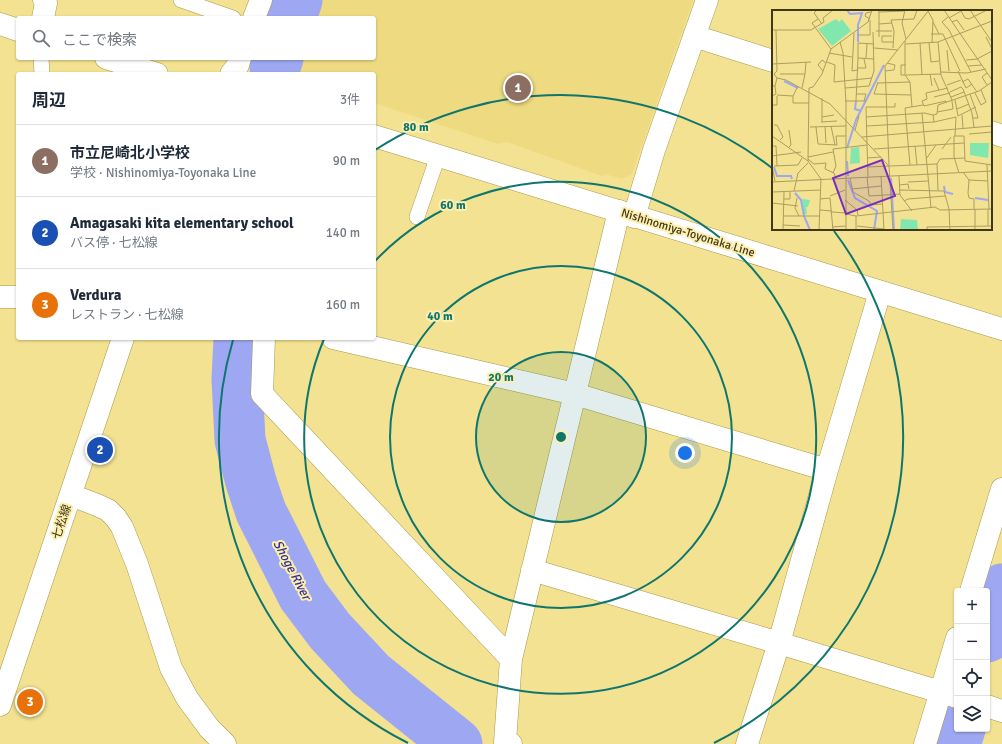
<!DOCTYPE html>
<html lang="ja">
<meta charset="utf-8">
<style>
:root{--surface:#fff;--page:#f2f2f3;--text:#1f2937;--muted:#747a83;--line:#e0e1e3;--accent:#ea580c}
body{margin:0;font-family:Signika,"Noto Sans JP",sans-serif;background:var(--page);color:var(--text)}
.controls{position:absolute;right:12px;bottom:12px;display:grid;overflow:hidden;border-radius:4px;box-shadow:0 1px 3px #0004}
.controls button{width:36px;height:36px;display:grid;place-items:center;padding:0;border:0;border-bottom:1px solid var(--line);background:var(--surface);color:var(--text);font:20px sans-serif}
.you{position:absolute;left:685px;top:453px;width:14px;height:14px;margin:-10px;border:3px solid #fff;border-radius:50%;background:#1a73e8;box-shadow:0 0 0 6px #1a73e833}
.badge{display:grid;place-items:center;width:26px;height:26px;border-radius:50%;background:var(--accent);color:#fff;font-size:13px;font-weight:700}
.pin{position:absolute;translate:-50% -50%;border:2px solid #fff;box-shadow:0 1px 4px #0006}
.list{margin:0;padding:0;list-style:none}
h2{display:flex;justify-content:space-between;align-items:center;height:52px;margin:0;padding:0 16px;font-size:17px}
h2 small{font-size:13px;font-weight:400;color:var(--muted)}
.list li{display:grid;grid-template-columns:26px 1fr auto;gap:12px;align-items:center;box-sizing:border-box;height:72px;padding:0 16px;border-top:1px solid var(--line)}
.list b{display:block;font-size:15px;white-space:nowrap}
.list p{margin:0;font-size:13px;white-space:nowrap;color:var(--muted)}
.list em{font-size:13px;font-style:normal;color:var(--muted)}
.icon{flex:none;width:22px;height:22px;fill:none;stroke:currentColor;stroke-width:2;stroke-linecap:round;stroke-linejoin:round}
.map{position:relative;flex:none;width:1002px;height:744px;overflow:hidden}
.search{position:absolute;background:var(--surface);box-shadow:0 1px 3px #0004;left:16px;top:16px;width:360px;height:44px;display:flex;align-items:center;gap:10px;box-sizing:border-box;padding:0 14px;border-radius:4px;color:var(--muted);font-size:15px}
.panel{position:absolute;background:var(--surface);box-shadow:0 1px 3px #0004;left:16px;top:72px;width:360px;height:268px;border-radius:4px}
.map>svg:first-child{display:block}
.built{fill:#eeda81}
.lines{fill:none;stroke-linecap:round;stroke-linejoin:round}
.river{stroke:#9ea8f2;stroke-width:51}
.lane-casing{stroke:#a99848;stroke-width:16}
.street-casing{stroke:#a99848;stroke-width:23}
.secondary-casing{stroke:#a99848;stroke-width:23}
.lane{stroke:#fff;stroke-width:15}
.street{stroke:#fff;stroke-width:22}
.secondary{stroke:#fff;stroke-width:22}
.ring{fill:none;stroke:#0f766e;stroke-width:2}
.labels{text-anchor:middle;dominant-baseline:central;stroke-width:4;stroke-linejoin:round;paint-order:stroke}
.street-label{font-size:12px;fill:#403817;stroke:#fdefaf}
.water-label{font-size:13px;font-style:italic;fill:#343097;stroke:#fdefaf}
.inset-river{fill:none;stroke:#9ea8f2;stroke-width:2}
.inset-road{fill:none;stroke:#ab9e60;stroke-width:1}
.view{fill:#7b2cbf;fill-opacity:0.15;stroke:#7b2cbf;stroke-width:2}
.inset-edge{fill:none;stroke:#403817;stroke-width:2}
.centre{fill:#0f766e;stroke:#fdefaf;stroke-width:2}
.ring-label{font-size:12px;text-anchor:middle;font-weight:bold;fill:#0f766e;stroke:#fdefaf;stroke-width:4;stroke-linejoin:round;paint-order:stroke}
</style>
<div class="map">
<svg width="1002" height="744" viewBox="0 0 1002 744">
<rect width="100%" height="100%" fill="#f3e291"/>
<path class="built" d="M308,0H693L632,174L622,179L605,174L602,176L507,142L498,144L374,103V74H288L291,58H374V18H301Z"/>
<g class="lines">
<path class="river" d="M291,18L297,0
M275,67L278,58
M239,338L237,379L240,440L251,482L261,512L303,595L330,631L371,675L457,744
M987,637L1002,589
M955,744L960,729"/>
<defs>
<path id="lane" d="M181,0L233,18
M41,58L42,74
M417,217L438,156"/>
<path id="street" d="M43,18L46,3L44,0
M254,18L261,0
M694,36L773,61
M231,74L238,65L240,58
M991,132L1002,136
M634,217L654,150L707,0
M0,297H18
M264,338L262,394L511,659L505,742L511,744
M333,338L575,394L827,470
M71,495L97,505L108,510L116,518L122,527L137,564L171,668L187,698L209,728L225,744
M532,570L779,643L957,697
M511,659L619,211
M987,706L1002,711
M747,744L779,643L827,470L880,292"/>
<path id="secondary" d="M0,24L18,30
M106,58L157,74
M374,136L1002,329
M971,591L1002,489
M0,705L123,338
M925,744L957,638"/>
</defs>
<use href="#lane" class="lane-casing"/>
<use href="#street" class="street-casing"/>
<use href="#secondary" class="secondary-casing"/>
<use href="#lane" class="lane"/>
<use href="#street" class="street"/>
<use href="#secondary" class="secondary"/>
</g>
<circle cx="561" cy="437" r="85" fill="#0f766e" fill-opacity=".12"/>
<g class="ring">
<circle cx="561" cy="437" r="85"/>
<circle cx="561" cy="437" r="171"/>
<path d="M375 261A256 256 0 1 1 324 339"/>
<path d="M408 743A342 342 0 0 1 233 340M375 150A342 342 0 0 1 772 168M834 231A342 342 0 0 1 714 743"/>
</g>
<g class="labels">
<g class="street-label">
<text transform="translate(688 233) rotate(17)">Nishinomiya-Toyonaka Line</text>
<text transform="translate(62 522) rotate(-71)">七松線</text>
</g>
<g class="water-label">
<text transform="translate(292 570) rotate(62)">Shoge River</text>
</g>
</g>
<g transform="translate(772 10)">
<rect width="220" height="220" fill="#f3e291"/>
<path d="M64,9L67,12L70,9L79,21L60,36L46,19ZM217,133L216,148L198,145V133ZM87,137L88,153L78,154L79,138ZM30,189L38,190L36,197H34L35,204H31ZM129,209L145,210L146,220H128Z" fill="#82e7ae"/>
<path class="inset-river" d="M75,0L78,4L90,3L86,15V32M12,71L26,78M84,91L83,99L89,101M75,138L84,110L112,55M75,151L76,166M2,157L5,166H19L20,169M119,168L122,220M76,170L83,188L105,201L102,220M172,176L173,182L181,184M23,183L29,190L32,206L38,220M203,188L216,190"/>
<path class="inset-road" d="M107,0V27M133,0L130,13L134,29M172,0L187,22M198,0L220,32M44,1L42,3L50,14M156,1L161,10L160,32M189,1L193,8L197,9L215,0M107,2L133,1M176,7L170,12L177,20L199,62M177,8L189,1M46,9L40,13L59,39M98,9L93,6L94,3L99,2M161,12L167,24M180,12L185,10L192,20M107,14L120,13M0,20H39L52,12L51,8L61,0M104,21H120M187,22L220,70M82,23L80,61L85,60M159,24H171L188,61M87,25H98V10M120,26H110V32H121M214,27L220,39M133,31V65L138,72L140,97M68,32L71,43L74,93V220M166,32L169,65L180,90M148,33L150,65M157,33L159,52L167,51M134,34L166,32L220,11M102,38L126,40M121,38L122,21L119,10L142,9L145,0M175,40L177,61M57,43L80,47M86,48V33L102,34M94,48L95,34M205,49L220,41M194,50L206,49M55,52L63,55L62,72L100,68M0,54L39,52M196,56L210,55M86,58H94L92,49M51,61L46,55L50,50L54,53M113,61L122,60L123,55L115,53M186,61L194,78L200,74M168,62L195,63L214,59M215,63L210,67L215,75M8,64H33L34,52M158,64L160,76M133,65H129V55H134M134,65L169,64M5,68L14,70L58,94L117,156L121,220M162,68L167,80M106,72L102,84L139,85M190,72L196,69L205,82M106,73L138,72M175,75L189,70M0,76H3L5,68L2,64L5,61L4,20M30,78L33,64M73,78L97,76L102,61L101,22M178,82L189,77L191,79L200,103L202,117M203,83L209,95L214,92L209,80M84,84H94L92,91H94M198,84L205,104L206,108H201M5,85L21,86L26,76M0,86L4,84L3,76M21,86V93H37M162,87L178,83M179,87L192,82M183,90L186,106L204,97M73,91H92M84,91L86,48L102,49M174,93V91L152,96L150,91L155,89L154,83L176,78M0,95H5V86M185,99L197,94M165,102L181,99L180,91M150,103L159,198M161,105L165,104L166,95L207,81L220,72M190,105L191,118M50,107L62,105M94,107L152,103L161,105L162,112M49,112L65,111M50,112V88M2,115H5L11,127L8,130M53,116L54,133M59,116L63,135M95,116L162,112L184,107L183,126M38,117L74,116M44,117L46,134L65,135M83,120L87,106M197,124L220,122M0,126L36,151M90,127L220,116M65,135L64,126H74M95,135L96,167M0,136H4L5,156M143,136L145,155M16,138L19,135L17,120M102,139L192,133M170,139L179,127M0,146L29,142M36,147L61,142M182,147V126H192L193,151L220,155M182,147L187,163M95,148L109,147M36,149L42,154L54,153L53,159L62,163L64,169M154,149L164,135M117,155L113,56L157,0M138,155L133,98L151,95M215,155L217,199M0,156L3,171M2,156L26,155L30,148M95,157L165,154M191,162L197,170L196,183L197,188L202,189V199M61,163L64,156L61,139L95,135L94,97H123V93M109,166L112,220M127,166L128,185L140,201M95,167L97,186M78,168L81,182L97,191L99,195L110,194M197,170L216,171M0,172L220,161M136,172L156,171M127,175L136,174L137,179M80,179L109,176M127,180L172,181L177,199L178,220M166,180L165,154L168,149L193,148M22,181L26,163L36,153M0,182L49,180M58,186L73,180M97,186L128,184M25,188L23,198L27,206M12,189H18V182M48,189L58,188L61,220M73,190L85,200L86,205M132,191L136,189L173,186M0,193L26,196M203,199V220M216,199V216M48,200L60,201M60,202L74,203M74,204L84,206L163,197L168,200L220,199M11,206H48M11,215L28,216M85,216L112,219M60,217L74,216M11,220L12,182M47,220L49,169L36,151L37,78L41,77L50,64L59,39L96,12L100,0M84,220V206M155,220V217L220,216"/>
<path class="view" d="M110,150L123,186L74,204L61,168Z"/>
<rect width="220" height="220" class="inset-edge"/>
</g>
<circle cx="561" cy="437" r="6" class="centre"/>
<g class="ring-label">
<text x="416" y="131">80 m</text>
<text x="453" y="209">60 m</text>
<text x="440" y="320">40 m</text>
<text x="501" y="381">20 m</text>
</g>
</svg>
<div class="controls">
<button>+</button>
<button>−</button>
<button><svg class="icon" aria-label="locate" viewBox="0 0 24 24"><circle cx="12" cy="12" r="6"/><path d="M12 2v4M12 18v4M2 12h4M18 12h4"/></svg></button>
<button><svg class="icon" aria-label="layers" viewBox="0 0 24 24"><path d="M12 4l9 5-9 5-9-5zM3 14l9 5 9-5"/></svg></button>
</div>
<div class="you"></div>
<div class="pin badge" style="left:518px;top:88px;background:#8d6e63">1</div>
<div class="pin badge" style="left:100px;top:450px;background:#1a4fb4">2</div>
<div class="pin badge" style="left:30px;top:702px;background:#e8710a">3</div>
<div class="search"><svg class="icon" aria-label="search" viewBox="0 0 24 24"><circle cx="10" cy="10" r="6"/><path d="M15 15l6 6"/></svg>ここで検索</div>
<section class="panel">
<h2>周辺<small>3件</small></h2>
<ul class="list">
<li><span class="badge" style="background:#8d6e63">1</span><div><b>市立尼崎北小学校</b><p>学校 · Nishinomiya-Toyonaka Line</p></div><em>90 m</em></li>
<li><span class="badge" style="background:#1a4fb4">2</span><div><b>Amagasaki kita elementary school</b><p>バス停 · 七松線</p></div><em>140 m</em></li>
<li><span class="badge" style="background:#e8710a">3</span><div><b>Verdura</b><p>レストラン · 七松線</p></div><em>160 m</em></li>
</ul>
</section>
</div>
